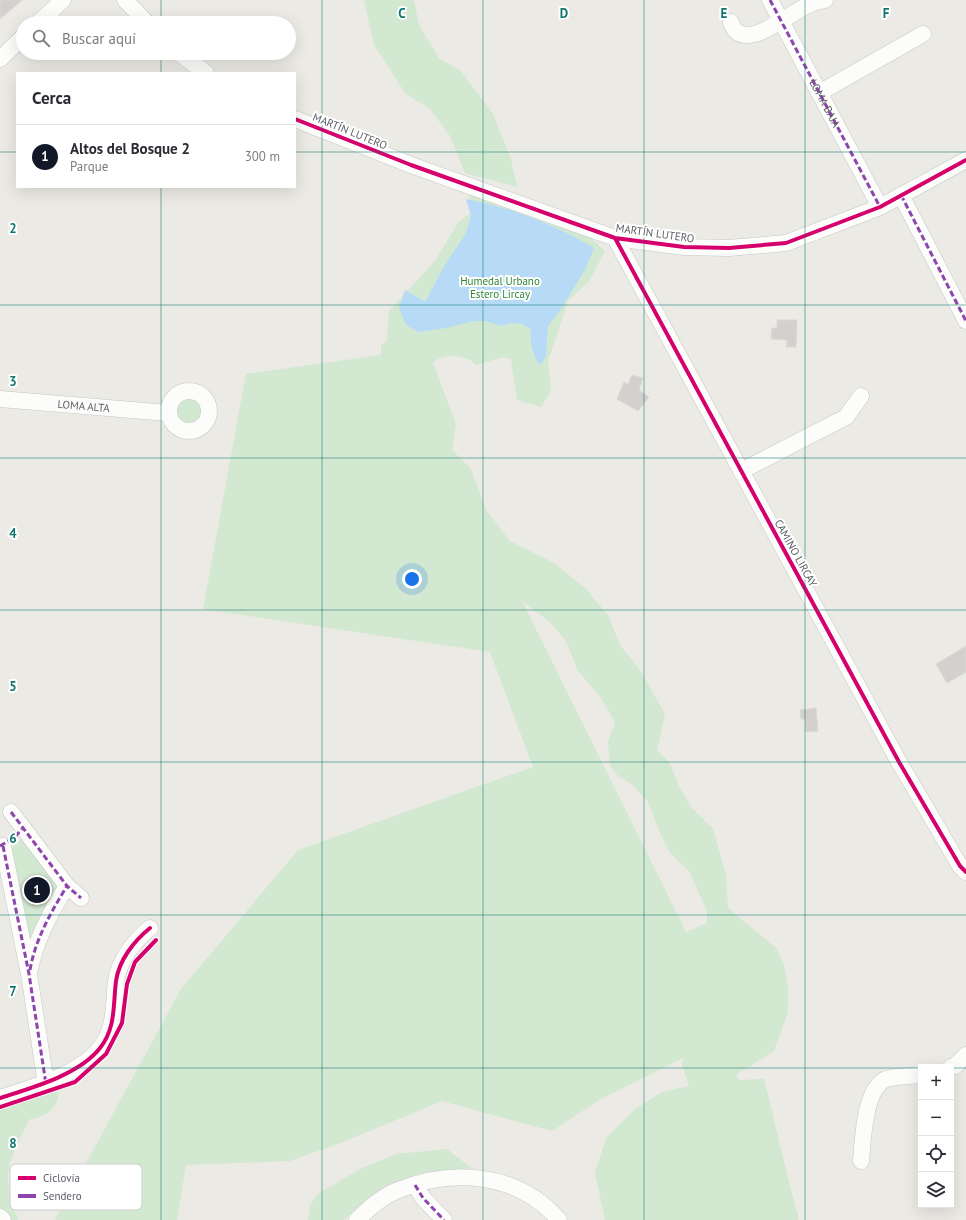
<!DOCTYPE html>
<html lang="es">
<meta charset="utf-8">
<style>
:root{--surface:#fff;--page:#f2f2f3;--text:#2b2b33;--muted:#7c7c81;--line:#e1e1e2;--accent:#111827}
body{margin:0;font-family:"PT Sans",sans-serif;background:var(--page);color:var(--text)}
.controls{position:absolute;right:12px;bottom:12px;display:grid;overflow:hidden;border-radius:0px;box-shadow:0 4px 16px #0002}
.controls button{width:36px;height:36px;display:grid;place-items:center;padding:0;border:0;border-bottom:1px solid var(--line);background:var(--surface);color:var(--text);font:20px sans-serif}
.you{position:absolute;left:412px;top:579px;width:14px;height:14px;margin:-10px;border:3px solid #fff;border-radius:50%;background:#1a73e8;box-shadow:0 0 0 6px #1a73e833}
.badge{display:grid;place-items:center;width:26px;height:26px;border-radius:50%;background:var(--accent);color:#fff;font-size:13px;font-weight:700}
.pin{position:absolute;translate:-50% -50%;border:2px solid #fff;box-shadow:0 1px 4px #0006}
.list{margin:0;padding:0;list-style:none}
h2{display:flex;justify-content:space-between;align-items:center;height:52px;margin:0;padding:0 16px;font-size:17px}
h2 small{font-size:13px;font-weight:400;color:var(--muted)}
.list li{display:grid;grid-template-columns:26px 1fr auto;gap:12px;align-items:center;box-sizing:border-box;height:64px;padding:0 16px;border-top:1px solid var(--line)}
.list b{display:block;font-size:15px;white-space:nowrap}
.list p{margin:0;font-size:13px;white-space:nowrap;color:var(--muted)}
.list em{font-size:13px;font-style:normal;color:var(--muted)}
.icon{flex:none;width:22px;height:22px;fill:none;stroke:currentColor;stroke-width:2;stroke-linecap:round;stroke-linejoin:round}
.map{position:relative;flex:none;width:966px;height:1220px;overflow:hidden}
.search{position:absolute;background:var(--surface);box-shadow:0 4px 16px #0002;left:16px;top:16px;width:280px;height:44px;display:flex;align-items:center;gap:10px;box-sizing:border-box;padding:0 14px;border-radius:22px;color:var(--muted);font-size:15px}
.panel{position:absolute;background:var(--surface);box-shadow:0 4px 16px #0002;left:16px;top:72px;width:280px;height:116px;border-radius:0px}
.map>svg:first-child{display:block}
.green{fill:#d2e8d0;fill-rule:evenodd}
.water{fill:#b7dbf7}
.building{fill:#d2d1ce;stroke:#dad9d4}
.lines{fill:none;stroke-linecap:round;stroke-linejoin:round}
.minor-casing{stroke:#c7c7c6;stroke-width:17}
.minor{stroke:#fcfcfb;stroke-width:16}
.quiet{stroke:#8e44ad;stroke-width:3;stroke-dasharray:6 3;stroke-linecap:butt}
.cycleway-casing{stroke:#fff;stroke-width:6}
.cycleway{stroke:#d6006c;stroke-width:4}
.grid{fill:none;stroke:#0f766e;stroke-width:1;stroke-opacity:0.55}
.labels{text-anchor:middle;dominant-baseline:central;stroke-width:4;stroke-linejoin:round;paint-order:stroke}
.street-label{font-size:11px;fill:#5a5e64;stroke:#fff}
.park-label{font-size:11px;fill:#308536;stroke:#fff}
.key{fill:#fff;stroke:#cecfd0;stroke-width:1}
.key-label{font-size:11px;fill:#5a5e64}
.grid-label{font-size:13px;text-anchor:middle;font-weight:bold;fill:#0f766e;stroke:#fff;stroke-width:4;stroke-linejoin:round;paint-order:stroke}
</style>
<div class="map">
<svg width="966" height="1220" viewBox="0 0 966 1220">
<rect width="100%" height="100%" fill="#ebeae5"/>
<path class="green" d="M364,0H414L419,25L439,58L461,71L493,114L511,159L517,187L465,173L450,136L431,110L405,93L374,45Z
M468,190L591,238L605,251L590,280L568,301L548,361L551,391L541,407L517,400L511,359L503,357L476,365C468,355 442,352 433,363L456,424L452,450L471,469L486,510L510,541L554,563L584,587L608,615L620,645L638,667L665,714L657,750L669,762L680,788L692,808L713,829L726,875L728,908L776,948L784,964L788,987V1012L774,1051L736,1075L739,1080L764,1079L796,1210L798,1212V1220H605L595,1173L606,1138L634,1110L662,1092L689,1086L682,1065L683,1058L601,1099L552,1131L442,1101L343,1142L290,1161L186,1165L177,1220H55L181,989L298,850L533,767L490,652L203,609L246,374L381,355V345L387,340L389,311L435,261L458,223L472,212ZM522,601L551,623L566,641L578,671L599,695L615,722L608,742L610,765L618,776L633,785L648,802L660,833L670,853L689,871L707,911V923L686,932Z
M177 411a12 12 0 1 1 24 0a12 12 0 1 1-24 0Z
M22,839L59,886L35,933L29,941L10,849Z
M59,1091C58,1107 47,1118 30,1119C21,1135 7,1162 8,1180C9,1194 13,1207 18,1220H12L0,1208V1108Z
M447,1149L479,1174L412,1178L370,1197L344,1220H308L310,1205L319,1193L362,1168L396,1154Z"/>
<path class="water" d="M466,199C512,208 554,224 594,248L585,270L561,309L548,326L546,356L540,365C532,355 530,342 531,330L523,324L511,323L501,326L485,321H474L446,328L418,332L406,325L399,308L405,290L425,302L443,268L466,233L471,216Z"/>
<path class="building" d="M0,0H22L0,19Z
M777,320H797L796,347H786L787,340L771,339L772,328H777Z
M632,375L643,378L639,390L649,397L638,411L617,399L624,382L628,385Z
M966,646V672L947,683L936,664Z
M816,708L818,731L806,732L805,719H801L800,710Z"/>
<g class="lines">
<defs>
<g id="minor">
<path d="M125,0L147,23"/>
<path d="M770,0L880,207"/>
<path d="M731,22C732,25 734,30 737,32C755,45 793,11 810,4C815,2 820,1 825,0"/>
<path d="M38,23L63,0"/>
<path d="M179,53L206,73"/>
<path d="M0,59L23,37"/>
<path d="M819,93L923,34"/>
<path d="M295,119L411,165L615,238L684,247L729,248L786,243L880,207L966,160"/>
<path d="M901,195L966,321"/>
<path d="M615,238L899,762L960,866L966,872"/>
<circle cx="189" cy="411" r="20"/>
<path id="s1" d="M0,399L168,413"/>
<path d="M741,471L846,417L861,396"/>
<path d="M11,812L67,886L81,898"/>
<path d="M3,846L29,974L46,1084"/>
<path d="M30,969C36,939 51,911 67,886"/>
<path d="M951,1067L955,1066L966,1055"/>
<path d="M0,1098C31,1088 79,1075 100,1048C116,1028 113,1005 116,981C119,960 134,941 150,928"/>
<path d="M861,1161C863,1140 864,1092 884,1080C891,1076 913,1076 921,1075"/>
<path d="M415,1185L423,1198L444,1220"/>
<path d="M0,1217L3,1220"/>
<path d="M357,1220C368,1209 381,1197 396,1191C452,1168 517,1172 559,1220"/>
</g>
</defs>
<use href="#minor" class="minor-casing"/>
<use href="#minor" class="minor"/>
<g class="quiet">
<path id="s2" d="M770,0L880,207"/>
<path d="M901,195L966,321"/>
<path d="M11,812L67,886L81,898"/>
<path d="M0,846L15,837L22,829"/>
<path d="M3,846L29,974L46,1084"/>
<path d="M30,970C35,940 51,912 67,886"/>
<path d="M415,1185L423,1198L444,1220"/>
</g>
<defs>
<path id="cycleway" d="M295,119L411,165L615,238L684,247L729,248L786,243L880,207L966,160
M615,238L899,762L960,866L966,872
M0,1098C31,1088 79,1075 100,1048C116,1028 113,1005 116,981C119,960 134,941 150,928
M0,1107L75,1082L106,1054L122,1023L127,984L135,962L156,940"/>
</defs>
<use href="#cycleway" class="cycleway-casing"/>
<use href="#cycleway" class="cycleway"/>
</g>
<path class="grid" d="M161,0V23M322,0V1220M483,0V1220M644,0V1220M805,0V1220M161,53V73M0,152H17M295,152H966M161,187V1220M0,305H966M0,458H966M0,610H966M0,762H966M0,915H966M0,1068H921M951,1068H966"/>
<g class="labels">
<g class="street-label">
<text stroke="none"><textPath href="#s2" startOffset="117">LOMA BAJA</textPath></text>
<text transform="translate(350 131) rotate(22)">MARTÍN LUTERO</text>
<text transform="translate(655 233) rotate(8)">MARTÍN LUTERO</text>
<text stroke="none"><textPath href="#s1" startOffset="84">LOMA ALTA</textPath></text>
<text transform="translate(796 553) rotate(61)">CAMINO LIRCAY</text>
</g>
<g class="park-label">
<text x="500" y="281">Humedal Urbano<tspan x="500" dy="13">Estero Lircay</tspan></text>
</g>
</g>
<rect x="10" y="1164" width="132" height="46" rx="6" class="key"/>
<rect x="18" y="1176" width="18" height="4" fill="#d6006c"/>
<rect x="18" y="1194" width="18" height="4" fill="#8e44ad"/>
<g class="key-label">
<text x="43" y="1182">Ciclovía</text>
<text x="43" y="1200">Sendero</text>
</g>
<g class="grid-label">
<text x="402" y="18">C</text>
<text x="564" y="18">D</text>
<text x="724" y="18">E</text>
<text x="886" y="18">F</text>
<text x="13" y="233">2</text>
<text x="13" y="386">3</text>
<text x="13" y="538">4</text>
<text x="13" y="691">5</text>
<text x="13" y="843">6</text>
<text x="13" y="996">7</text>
<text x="13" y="1148">8</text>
</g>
</svg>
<div class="controls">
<button>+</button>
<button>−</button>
<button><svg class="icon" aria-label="locate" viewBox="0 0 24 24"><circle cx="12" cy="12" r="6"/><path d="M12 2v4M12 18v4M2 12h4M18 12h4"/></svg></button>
<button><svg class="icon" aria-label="layers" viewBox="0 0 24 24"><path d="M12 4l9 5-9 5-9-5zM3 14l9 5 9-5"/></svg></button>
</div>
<div class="you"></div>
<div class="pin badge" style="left:37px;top:890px">1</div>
<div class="search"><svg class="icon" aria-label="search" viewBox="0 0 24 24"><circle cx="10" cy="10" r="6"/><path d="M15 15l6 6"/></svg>Buscar aquí</div>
<section class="panel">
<h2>Cerca<small></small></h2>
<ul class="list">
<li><span class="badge">1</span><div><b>Altos del Bosque 2</b><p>Parque</p></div><em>300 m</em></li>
</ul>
</section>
</div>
